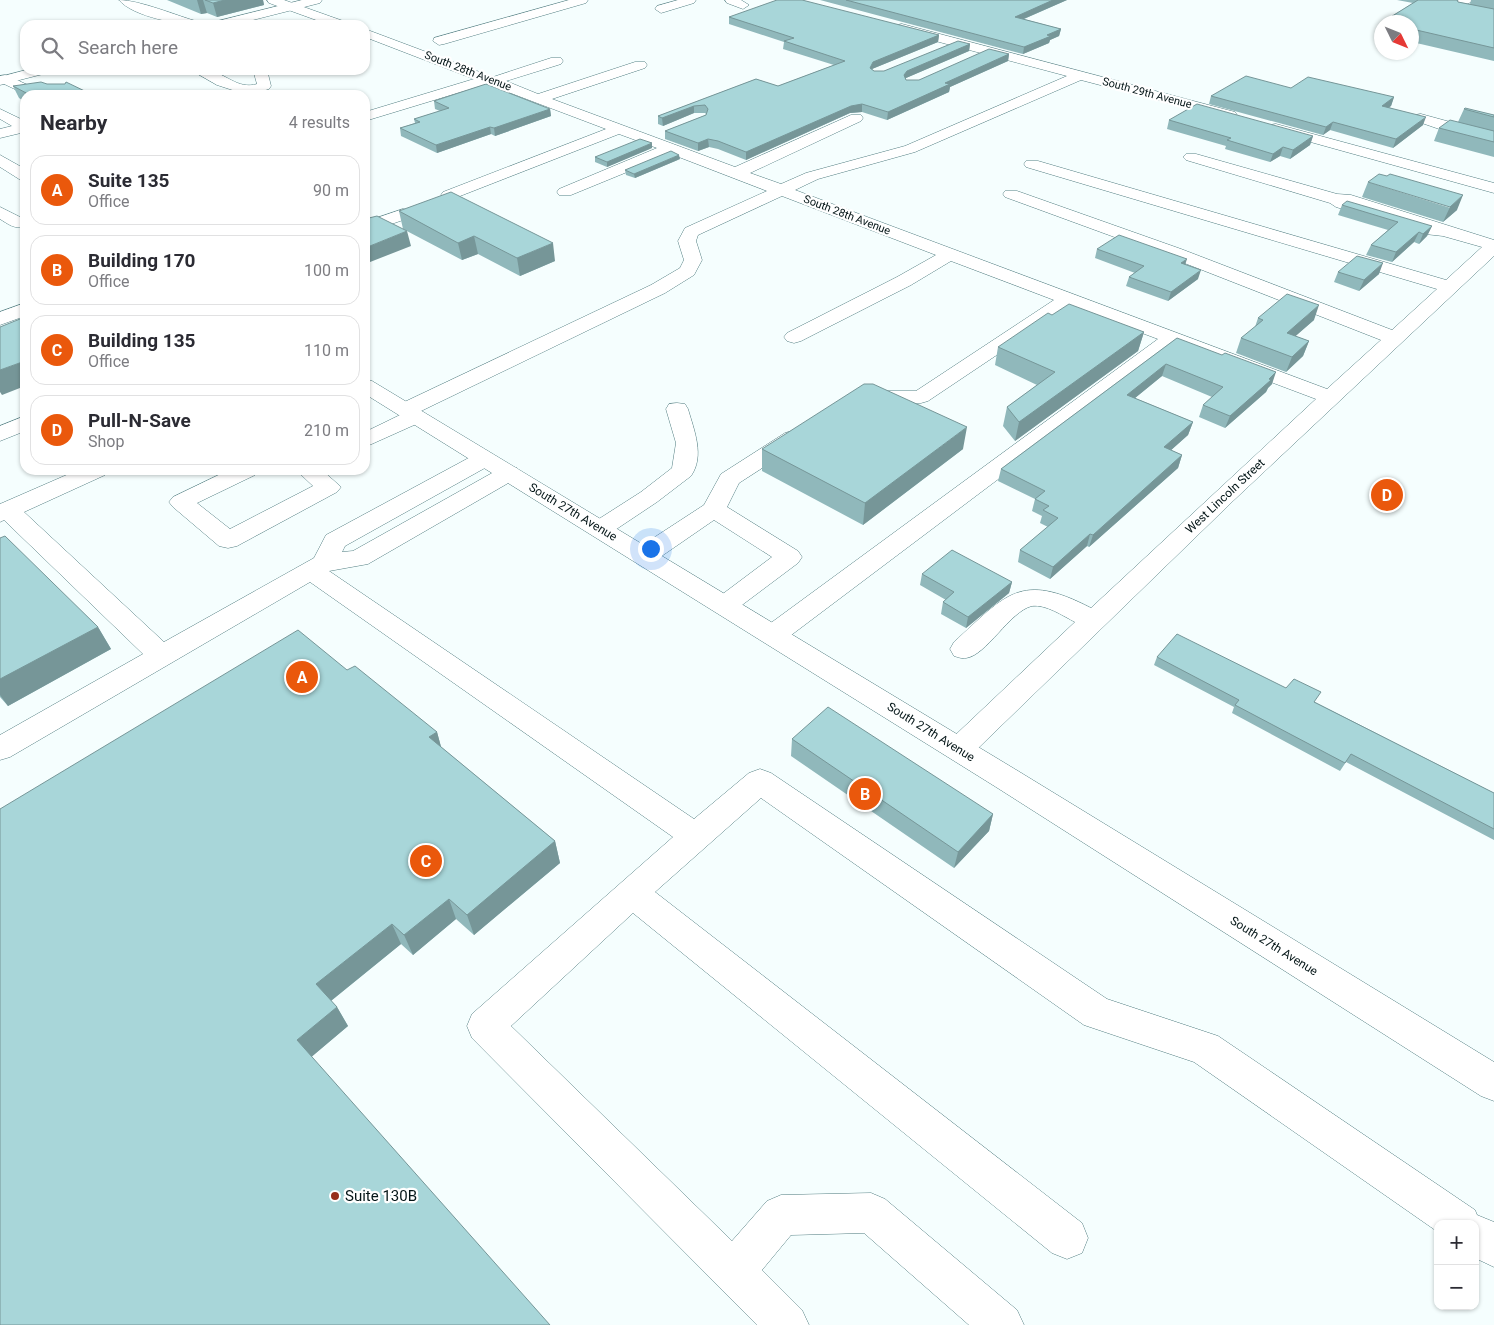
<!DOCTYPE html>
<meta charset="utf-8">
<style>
:root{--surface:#fff;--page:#f2f2f3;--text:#2b2b33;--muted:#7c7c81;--line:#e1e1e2;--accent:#ea580c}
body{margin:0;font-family:Roboto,sans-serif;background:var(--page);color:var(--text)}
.controls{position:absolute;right:15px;bottom:15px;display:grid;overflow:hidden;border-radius:10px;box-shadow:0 1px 4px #0004}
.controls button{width:45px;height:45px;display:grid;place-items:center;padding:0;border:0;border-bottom:1px solid var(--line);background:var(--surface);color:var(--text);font:25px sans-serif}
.compass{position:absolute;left:1374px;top:15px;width:45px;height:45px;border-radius:50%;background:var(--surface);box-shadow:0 1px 4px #0004;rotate:133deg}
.you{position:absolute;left:650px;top:548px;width:18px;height:18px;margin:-12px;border:4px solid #fff;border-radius:50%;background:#1a73e8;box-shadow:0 0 0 8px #1a73e833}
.badge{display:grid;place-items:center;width:32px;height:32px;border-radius:50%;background:var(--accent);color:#fff;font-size:16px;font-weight:700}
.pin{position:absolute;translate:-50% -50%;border:2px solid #fff;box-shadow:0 1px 5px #0006}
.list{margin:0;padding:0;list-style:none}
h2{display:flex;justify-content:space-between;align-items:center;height:65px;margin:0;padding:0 20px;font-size:21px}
h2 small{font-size:16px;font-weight:400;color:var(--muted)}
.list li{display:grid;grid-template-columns:32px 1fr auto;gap:15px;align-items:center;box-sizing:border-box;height:70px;margin:0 10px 10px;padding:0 10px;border:1px solid var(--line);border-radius:15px}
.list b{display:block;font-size:19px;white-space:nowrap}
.list p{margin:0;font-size:16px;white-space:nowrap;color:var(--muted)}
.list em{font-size:16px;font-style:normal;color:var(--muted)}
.icon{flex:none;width:28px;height:28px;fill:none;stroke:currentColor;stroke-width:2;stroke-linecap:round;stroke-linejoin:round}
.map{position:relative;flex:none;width:1494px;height:1325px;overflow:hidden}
.search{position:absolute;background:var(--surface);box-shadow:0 1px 4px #0004;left:20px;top:20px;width:350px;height:55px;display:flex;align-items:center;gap:12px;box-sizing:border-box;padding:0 18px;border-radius:15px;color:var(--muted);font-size:19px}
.panel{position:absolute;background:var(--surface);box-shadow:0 1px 4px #0004;left:20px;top:90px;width:350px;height:385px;border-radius:15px}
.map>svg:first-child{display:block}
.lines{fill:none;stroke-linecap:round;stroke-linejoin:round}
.minor-casing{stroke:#537e82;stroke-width:1}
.major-casing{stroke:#537e82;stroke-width:1}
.minor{fill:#fff;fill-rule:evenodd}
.major{fill:#fff;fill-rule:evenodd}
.wall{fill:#90b8bb}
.shaded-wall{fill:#769698}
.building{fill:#a8d6d9;stroke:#769698}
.poi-dot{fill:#972e1a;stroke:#fff;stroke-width:2}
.labels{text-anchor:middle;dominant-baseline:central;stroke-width:4.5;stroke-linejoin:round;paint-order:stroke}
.far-street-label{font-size:11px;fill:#041517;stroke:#fff}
.street-label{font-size:12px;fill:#041517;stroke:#fff}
.near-poi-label{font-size:15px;fill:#041517;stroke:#fff;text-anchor:start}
</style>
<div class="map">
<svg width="1494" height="1325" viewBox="0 0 1494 1325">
<rect width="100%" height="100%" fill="#f5fefe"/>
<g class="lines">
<defs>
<path id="minor" d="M119,0C140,0 177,16 199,22L201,25C180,25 133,17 119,0Z
M267,0H284L346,22L348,25H330L269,3Z
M569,0H588L586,3L444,44L439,45L433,41L434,38Z
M678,0H696L694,3L661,13L655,9L657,6Z
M725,0H741L749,5L743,9L727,3Z
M1459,0H1474L1464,6L1494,12V20L1455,12L1450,6Z
M902,24L1235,112L1237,115L1235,118L1230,119L1081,80L915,152L818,179L795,190L1327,389L1381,340L1169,257L1005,197L1003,194L1005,191H1017L1181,249L1392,330L1437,289L1026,167L1024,164L1026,161H1038L1446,280L1482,247L1443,236L1425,234L1336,207L1330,203L1186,160L1183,157L1186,154H1196L1337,194L1351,195L1494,240V256L1233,501L969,757L959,760L949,757L944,749L949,741L1075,622C1063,616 1046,604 1032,606C1010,611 986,656 966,658C962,659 958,657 954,656L950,649L954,642C1006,595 1020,571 1091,608L1316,399L1175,346L782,642L773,644L764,642L760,635L764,628L1158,339L1070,306L928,401L921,403H864L857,401L853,397L857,393L864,391H916L1054,300L951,261L911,285L801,341L794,343L787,341L784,337L787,333L897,277L936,255L782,196L698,235L696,241L702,260L694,275L665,293L421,411L426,416L423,421L365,447V432L400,415L395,410L398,405L651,285L680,268L684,260L678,241L685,228L767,191L671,154L571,195H559L557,192L559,189L657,148L619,134L455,198H443L441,195L443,192L606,129L487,84L365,121V112L474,79L365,37V29L493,77L551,58H561L563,61L561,64L506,81L538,94L635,62H645L647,65L645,68L552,99L735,167L851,115H861L863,118L861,121L750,173L781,184L806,173L905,146L1067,76L898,31L896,28L898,25Z
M191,70C196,70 202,69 208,70C225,73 238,90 257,84L253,70H267L271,86L269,89L248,95L217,85Z
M5,75C13,77 20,82 28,85C41,90 56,77 70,95H52L47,92L27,95L0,82V76Z
M0,109L25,121V132L0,138V129L12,126L0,119Z
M1421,114L1494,134V144L1445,131L1416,121L1414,118L1416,115Z
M1276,124L1494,183V193L1271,131L1269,128L1271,125Z
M0,207L24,219V227C14,229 8,224 0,219Z
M403,209L409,210L411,214L409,218L365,233V222Z
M25,303V316L0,325V312Z
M677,403L685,404L688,409C694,430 705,456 691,476L657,502L609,534L600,537L591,534L588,529L591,524L641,492L672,468L676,443L666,409L669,404Z
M25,416V431L0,441V426Z
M793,431L801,433L804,438L801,443L739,483L727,507L798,551L802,557L798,563L734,611L725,614L716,611L712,605L716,599L772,557L714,520L653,562L644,564L635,562L632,556L635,550L704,505L721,474L785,433Z
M484,452L492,454L495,459L492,464L345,546L342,552L353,551L501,468L509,466L517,468L521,473L517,478L368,564L329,571L694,819L749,773L760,769L771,773L1107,999L1218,1036L1475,1210L1477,1215L1494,1222V1267L1475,1258V1224H1438V1232L1194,1062L1084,1025L761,798L655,892L1082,1223L1088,1238L1082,1253L1067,1259L1052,1253L633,913L511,1026L732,1241L767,1201L781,1195L871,1193L885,1199L1017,1310L1024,1325H969L864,1233L791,1235L762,1270L802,1310L809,1325H757L472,1038L467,1026L472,1014L673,837L310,582L10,757L0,760V735L143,654L4,520L0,522V504L78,470H108L105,475L24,512L164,642L314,558L326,535L476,454Z
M229,470H258L255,475L197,503L230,529L313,486L296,470H322L341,487L337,492L237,546L228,548L219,546L173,507L169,502L173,497Z"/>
<path id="major" d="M302,0H322L320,3L233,25H212L214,22Z
M26,70H49L47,73L0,85V77Z
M0,155L25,169V181L19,179L0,167Z
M365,379L372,381L1018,771L1494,1062V1101L1481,1096L996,787L365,394Z"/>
</defs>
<use href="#minor" class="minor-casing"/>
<use href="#major" class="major-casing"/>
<use href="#minor" class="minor"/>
<use href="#major" class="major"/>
</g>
<path class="wall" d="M167,0H263L264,5L217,17L207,13L201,14Z
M820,0H1067L1024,19L1061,29L1059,36L1050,40L1049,43L1023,54Z
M1397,0H1457L1458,2L1470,4L1471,0H1494V61L1412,42V22H1382V35L1377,34L1381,23L1413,3Z
M729,17L939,35L938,42L872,69L874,71H884L970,44L969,51L906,78V80H919L1009,54L1008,61L950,87L949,92L887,120L862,112L850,113L746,160L718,149L709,147L698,151L665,139V131L706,115V114L705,113H694L663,126L658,124V116L756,79L778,86L834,65L783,49L784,42L729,24Z
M47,84L93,95H25V102L19,98L13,86Z
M1291,88L1394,97L1391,106L1389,107L1423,125L1393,148L1330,130L1323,135L1209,104L1211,96Z
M434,101L550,109L551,116L495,136L491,134L437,153L401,136L400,128L415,123L414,119L440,111L435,109Z
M1464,109L1494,115V157L1434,141L1439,128L1458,122Z
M1169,120L1313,136L1310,145L1290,159L1280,156L1270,162L1225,149L1226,146L1167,129Z
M652,148L607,167L595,162V157Z
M680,159L635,178L626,175L625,170Z
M1368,182L1457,210L1443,222L1362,197Z
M1342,205L1432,226L1427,236L1419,244L1414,242L1392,262L1366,255L1371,245L1388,230L1338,215Z
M399,211L555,261L520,276L478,254L462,260L403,229Z
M1097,249L1185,264L1198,279L1168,301L1126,286L1129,277L1135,273L1095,258Z
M1338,272L1379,274L1359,291L1334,282Z
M1052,315L1144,332L1138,351L1015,441L1003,426L1007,407L1037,385L995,365L998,347Z
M1258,318L1314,320L1295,336L1309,341L1303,356L1286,372L1236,353L1241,338L1255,327Z
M1177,338L1272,384L1268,388L1266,392L1225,428L1199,417L1203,405L1212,397L1162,376L1135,398L1193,422L1188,435L1171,450L1182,455L1178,468L1089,547L1087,546L1050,579L1018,562L1020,550L1048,527L1040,523L1042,516L1032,511L1035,499L998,481L1001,469Z
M762,449H963L863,525L762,471Z
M0,538L98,627L111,649L8,706L0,697Z
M922,574L1012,582L1009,593L966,628L941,614L943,602L946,600L920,585Z
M1157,657L1286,688L1315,702L1494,793V840L1346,762L1340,771L1232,713L1234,707L1154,665Z
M347,670L437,732L441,747L555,841L560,863L474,935L456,919L413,955L401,944L331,1001L337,1007L348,1026L311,1057L0,1325Z
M792,739L993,814L989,831L954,868L791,756Z"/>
<path class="shaded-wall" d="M197,0H203L207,13L201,14Z
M225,0H263L264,5L217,17L213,3Z
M1053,0H1067L1014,23L1015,17Z
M1061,29L1059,36L1050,40L1049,43L1023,54L1024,47L1047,35Z
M939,35L938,42L872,69L869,75L870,68L873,62Z
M970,44L969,51L906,78L903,82L904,75L907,71Z
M1009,54L1008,61L950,87L949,92L887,120L888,112L945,83Z
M1394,97L1391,106L1379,114L1382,106Z
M862,104V112L850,113L746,160V152L851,106Z
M694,106V113L663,126L662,118Z
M550,109L551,116L495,136L494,128Z
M1426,117L1423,125L1393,148L1396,139Z
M1333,122L1330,130L1323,135L1326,127Z
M490,127L491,134L437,153L436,145Z
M1313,136L1310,145L1290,159L1293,150Z
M708,139L709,147L698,151V143Z
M652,143V148L607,167V162Z
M1283,147L1280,156L1270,162L1273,154Z
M679,155L680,159L635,178L634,174Z
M1463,195L1457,210L1443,222L1450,207Z
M1432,226L1427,236L1419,244L1423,234Z
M407,231L411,246L365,264V248Z
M1419,232L1414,242L1392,262L1396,252Z
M474,236L478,254L462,260L458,243Z
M553,243L555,261L520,276L517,258Z
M1187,259L1184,268L1181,263Z
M1383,263L1379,274L1359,291L1364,280Z
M1201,270L1198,279L1168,301L1171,292Z
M1319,305L1314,320L1282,348L1287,333Z
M1144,332L1138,351L1015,441L1019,422Z
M1309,341L1303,356L1286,372L1292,357Z
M25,361V386L2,395L0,392V370Z
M1166,364L1162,376L1124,407L1127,395Z
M1276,372L1272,384L1268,388L1266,392L1225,428L1230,416Z
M1193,422L1188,435L1160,460L1164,447Z
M967,427L963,449L863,525L865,503Z
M1182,455L1178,468L1089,547L1093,535Z
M1090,534L1087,546L1050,579L1053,567Z
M1012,582L1009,593L966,628L968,617Z
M98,627L111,649L8,706L0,695V679Z
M437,732L443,754L429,737Z
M993,814L989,831L954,868L958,852Z
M555,841L560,863L474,935L467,915Z
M449,899L456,919L413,955L404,935Z
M392,924L401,944L327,1004L316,984Z
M337,1007L348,1026L309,1059L297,1040Z"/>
<path class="building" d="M205,0H225L213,3Z
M777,0H802L939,35L873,62L870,68L874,71H884L958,41L970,44L907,71L904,75L906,80H919L989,49L1009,54L945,83L950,84L888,112L862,104L851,106L746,152L718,141L708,139L698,143L665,131L706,115L708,109L705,105L694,106L662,118L658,116L756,79L778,86L845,61L784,41L794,38L729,17Z
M846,0H1053L1015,17L1061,29L1047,35L1051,36L1024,47Z
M1418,0H1457L1458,2L1494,9V48L1412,29V22L1381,23Z
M1246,76L1291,88L1308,77L1394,97L1382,106L1426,117L1396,139L1333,122L1326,127L1211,96Z
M41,82L47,84H65L66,82L93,95H30L13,86Z
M486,84L550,109L494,128L490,127L436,145L400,128L420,122L414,119L449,108L434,101Z
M189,92L194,95H179Z
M1197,104L1313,136L1293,150L1283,147L1273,154L1227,140L1231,138L1169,120Z
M1465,108L1494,115V117L1464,109Z
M1450,120L1494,131V142L1439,128Z
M640,139L652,143L607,162L595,157Z
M671,151L679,155L634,174L625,170Z
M1379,174L1387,176L1390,174L1463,195L1450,207L1368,182Z
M451,192L553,243L517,258L474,236L458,243L399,211Z
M1347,201L1432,226L1423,234L1419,232L1396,252L1371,245L1398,222L1342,205Z
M377,216L407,231L365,248V219Z
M1119,235L1187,259L1181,263L1201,270L1171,292L1129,277L1144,266L1097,249Z
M1357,256L1383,263L1364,280L1338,272Z
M1287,294L1319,305L1287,333L1309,341L1292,357L1241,338L1263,320L1258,318Z
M1069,304L1144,332L1019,422L1007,407L1055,372L998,347L1048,313L1052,315Z
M25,317V361L0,370V327Z
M1177,338L1222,355L1225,353L1276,372L1269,379L1271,380L1230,416L1203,405L1223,387L1166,364L1127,395L1193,422L1164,447L1182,455L1093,535L1090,534L1053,567L1020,550L1058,518L1043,510L1049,506L1035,499L1045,491L1001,469Z
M864,384H873L967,427L865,503L762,449Z
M5,536L98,627L0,679V538Z
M952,550L1012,582L968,617L943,602L954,592L922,574Z
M298,630L347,670L355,666L437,732L429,737L555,841L467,915L449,899L404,935L392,924L316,984L337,1007L297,1040L550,1325H0V809Z
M1177,634L1286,688L1294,679L1321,692L1314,702L1494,793V829L1351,754L1345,763L1235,705L1239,700L1157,657Z
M828,707L993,814L958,852L792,739Z"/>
<circle class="poi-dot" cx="335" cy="1196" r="5"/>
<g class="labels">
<g class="far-street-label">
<text transform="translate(468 71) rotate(21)">South 28th Avenue</text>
<text transform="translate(1147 93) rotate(15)">South 29th Avenue</text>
<text transform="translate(847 215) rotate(21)">South 28th Avenue</text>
</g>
<g class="street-label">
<text transform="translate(1225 496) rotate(-43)">West Lincoln Street</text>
<text transform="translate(573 512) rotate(31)">South 27th Avenue</text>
<text transform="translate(931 732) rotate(32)">South 27th Avenue</text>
<text transform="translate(1274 946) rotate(32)">South 27th Avenue</text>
</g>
<g class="near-poi-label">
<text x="345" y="1196">Suite 130B</text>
</g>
</g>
</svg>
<div class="controls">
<button>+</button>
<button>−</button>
</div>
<svg class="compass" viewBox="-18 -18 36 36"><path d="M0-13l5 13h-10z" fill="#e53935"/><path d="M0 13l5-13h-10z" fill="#7c7c81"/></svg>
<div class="you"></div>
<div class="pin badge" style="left:302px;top:677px">A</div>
<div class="pin badge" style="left:865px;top:794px">B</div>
<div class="pin badge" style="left:426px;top:861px">C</div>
<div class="pin badge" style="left:1387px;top:495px">D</div>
<div class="search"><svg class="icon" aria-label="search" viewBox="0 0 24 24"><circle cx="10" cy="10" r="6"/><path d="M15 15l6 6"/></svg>Search here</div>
<section class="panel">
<h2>Nearby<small>4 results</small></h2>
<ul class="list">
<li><span class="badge">A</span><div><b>Suite 135</b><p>Office</p></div><em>90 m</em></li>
<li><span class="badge">B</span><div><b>Building 170</b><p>Office</p></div><em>100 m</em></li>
<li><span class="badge">C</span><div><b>Building 135</b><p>Office</p></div><em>110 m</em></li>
<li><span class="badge">D</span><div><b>Pull-N-Save</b><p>Shop</p></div><em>210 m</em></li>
</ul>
</section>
</div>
